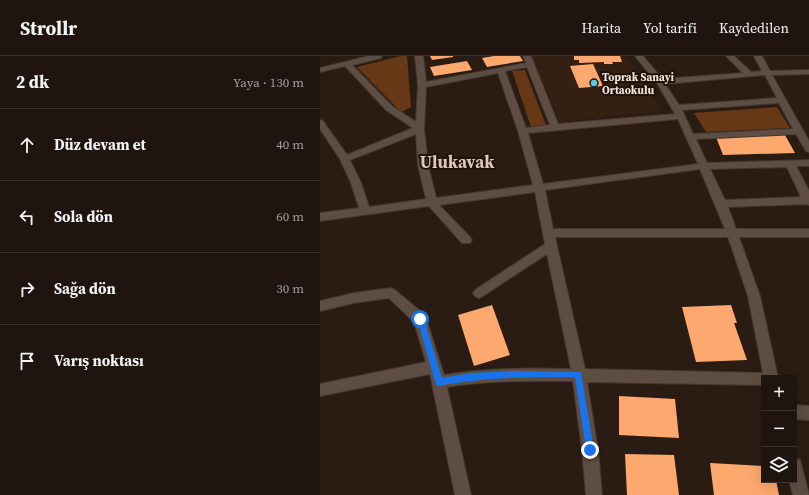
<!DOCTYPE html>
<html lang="tr">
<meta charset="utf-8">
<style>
:root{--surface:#20150e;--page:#2d221c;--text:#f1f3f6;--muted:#a29f9e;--line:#3d342e}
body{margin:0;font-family:"Source Serif 4",serif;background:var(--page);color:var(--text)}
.controls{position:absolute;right:12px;bottom:12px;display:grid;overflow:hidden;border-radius:0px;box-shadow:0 4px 16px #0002}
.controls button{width:36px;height:36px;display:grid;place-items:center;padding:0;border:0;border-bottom:1px solid var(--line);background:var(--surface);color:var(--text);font:20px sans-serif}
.stop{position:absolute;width:12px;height:12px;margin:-9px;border:3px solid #1a73e8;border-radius:50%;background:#fff}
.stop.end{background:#1a73e8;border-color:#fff;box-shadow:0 1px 4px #0008}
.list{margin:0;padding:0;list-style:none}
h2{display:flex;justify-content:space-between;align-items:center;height:52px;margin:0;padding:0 16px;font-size:17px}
h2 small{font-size:13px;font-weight:400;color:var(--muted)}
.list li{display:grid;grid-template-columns:26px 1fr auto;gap:12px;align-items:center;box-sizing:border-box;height:72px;padding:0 16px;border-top:1px solid var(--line)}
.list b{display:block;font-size:15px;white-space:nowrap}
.list em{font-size:13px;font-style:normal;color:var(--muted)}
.icon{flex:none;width:22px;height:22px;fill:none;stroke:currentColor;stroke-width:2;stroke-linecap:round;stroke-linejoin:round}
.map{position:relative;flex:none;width:489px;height:439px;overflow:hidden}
header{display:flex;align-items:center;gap:24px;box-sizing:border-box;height:56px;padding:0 20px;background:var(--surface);border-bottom:1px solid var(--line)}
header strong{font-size:19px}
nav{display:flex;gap:22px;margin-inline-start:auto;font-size:14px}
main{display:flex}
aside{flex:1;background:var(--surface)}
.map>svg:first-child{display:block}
.built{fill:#342012}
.green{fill:#663815}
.building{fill:#fda86e}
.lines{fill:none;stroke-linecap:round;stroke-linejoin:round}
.minor-casing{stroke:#433832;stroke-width:2}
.minor{fill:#5e4d42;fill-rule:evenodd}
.route{fill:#1a73e8}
.poi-dot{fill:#59c8e5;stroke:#211309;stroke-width:1.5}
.labels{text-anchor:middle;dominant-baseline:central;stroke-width:4;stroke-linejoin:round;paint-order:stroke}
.far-poi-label{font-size:11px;font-weight:bold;fill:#f2e8e1;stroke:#211309;text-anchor:start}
.district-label{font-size:17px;font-weight:bold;fill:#ddc9bc;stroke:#211309}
</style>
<header>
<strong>Strollr</strong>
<nav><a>Harita</a><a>Yol tarifi</a><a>Kaydedilen</a></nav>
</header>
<main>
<aside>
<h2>2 dk<small>Yaya · 130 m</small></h2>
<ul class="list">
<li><svg class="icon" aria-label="ahead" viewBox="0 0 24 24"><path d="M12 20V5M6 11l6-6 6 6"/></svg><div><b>Düz devam et</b></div><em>40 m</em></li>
<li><svg class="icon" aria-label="left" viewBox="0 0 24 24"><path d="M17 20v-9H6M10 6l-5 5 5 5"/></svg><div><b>Sola dön</b></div><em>60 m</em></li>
<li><svg class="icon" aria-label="right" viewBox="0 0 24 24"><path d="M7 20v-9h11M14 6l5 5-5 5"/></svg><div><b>Sağa dön</b></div><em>30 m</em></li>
<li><svg class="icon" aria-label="arrive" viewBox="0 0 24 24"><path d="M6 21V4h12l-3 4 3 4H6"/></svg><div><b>Varış noktası</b></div></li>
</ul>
</aside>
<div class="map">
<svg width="489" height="439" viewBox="0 0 489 439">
<rect width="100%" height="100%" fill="#2a1c12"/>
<path class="built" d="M212,0H306L341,55L240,66Z"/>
<path class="green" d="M81,0H87L91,51L81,56L37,11Z
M205,14L226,69L211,71L192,15Z
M457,51L470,72L386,76L374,57Z"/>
<path class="building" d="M110,0H133V1L112,4Z
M174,0H200L203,5L167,11L162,2Z
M254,0H300L302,6H292L293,8H284V6L259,7V4H254Z
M147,5L152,14L114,20L110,11Z
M273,8L283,30L259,32L250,10Z
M465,79L475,97L403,99L396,81Z
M172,249L190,299L154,310L138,259Z
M411,249L417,267H414L427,304L376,306L362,251Z
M299,340L355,343L359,382L299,379Z
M305,398L354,399L359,439H307Z
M390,407L444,410V424H456L459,439H394Z"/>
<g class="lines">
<defs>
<path id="minor" d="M49,0H62L61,2L32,9L72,50L96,66L98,29L95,0H103L106,26L206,7L203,0H211L238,68L355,58L337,27L315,0H323L342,23L423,17L406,0H414L431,16L442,15L434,0H442L450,15L489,14V18L452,19L489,85V96L486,95L476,78L376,83L387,107L489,104V110H476L489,135V149L485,148L408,151L416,173H489V181H419L440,240L458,322H444V329L267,326L278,394L282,439H266L262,394L253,325C211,325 169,324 127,331L151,439H135L110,318L0,340V328L106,306L94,266L69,242L34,247L0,255V245L34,237L71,232L75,234L105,259L124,319C166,312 208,312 251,313L227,198L163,240L159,242L155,240L153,237L155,234L225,188L215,136L119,149L150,181L152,184L150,187H142L109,150L0,165V157L39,152L31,127L20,103L0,73V64L3,65L27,99L93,72L66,54L25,10L0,16V12ZM207,11L230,69L206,72L185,15ZM178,17L198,75L213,129L116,142L108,109L104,73L106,31ZM445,19L457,42L359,49L345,28ZM459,47L473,73L373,78L362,54ZM358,63L378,108L223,128L208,77ZM96,78L98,109L106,143L49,151L41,127L30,104ZM467,111L481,141L405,144L390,113ZM380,113L405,173H233L225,134ZM235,181H408L428,240L443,317L265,313Z
M474,349L489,350V364L474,363Z
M474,402L480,404L489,439H473L469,424H474Z"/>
</defs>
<use href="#minor" class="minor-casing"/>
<use href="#minor" class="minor"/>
</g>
<path class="route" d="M100,260L104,263L122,322L150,317L193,315L261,316L274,394L273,397L270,398L267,397L266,394L255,321C208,321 166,321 119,330L116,329L97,263Z"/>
<circle class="poi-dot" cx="274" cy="27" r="4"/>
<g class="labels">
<g class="far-poi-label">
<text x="282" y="21">Toprak Sanayi<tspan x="282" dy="13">Ortaokulu</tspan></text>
</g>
<g class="district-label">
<text x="137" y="106">Ulukavak</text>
</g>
</g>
</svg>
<div class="controls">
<button>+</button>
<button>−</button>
<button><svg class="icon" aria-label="layers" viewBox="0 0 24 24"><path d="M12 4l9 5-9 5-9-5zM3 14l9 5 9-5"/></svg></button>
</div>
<div class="stop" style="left:100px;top:263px"></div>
<div class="stop end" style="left:270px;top:394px"></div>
</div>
</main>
